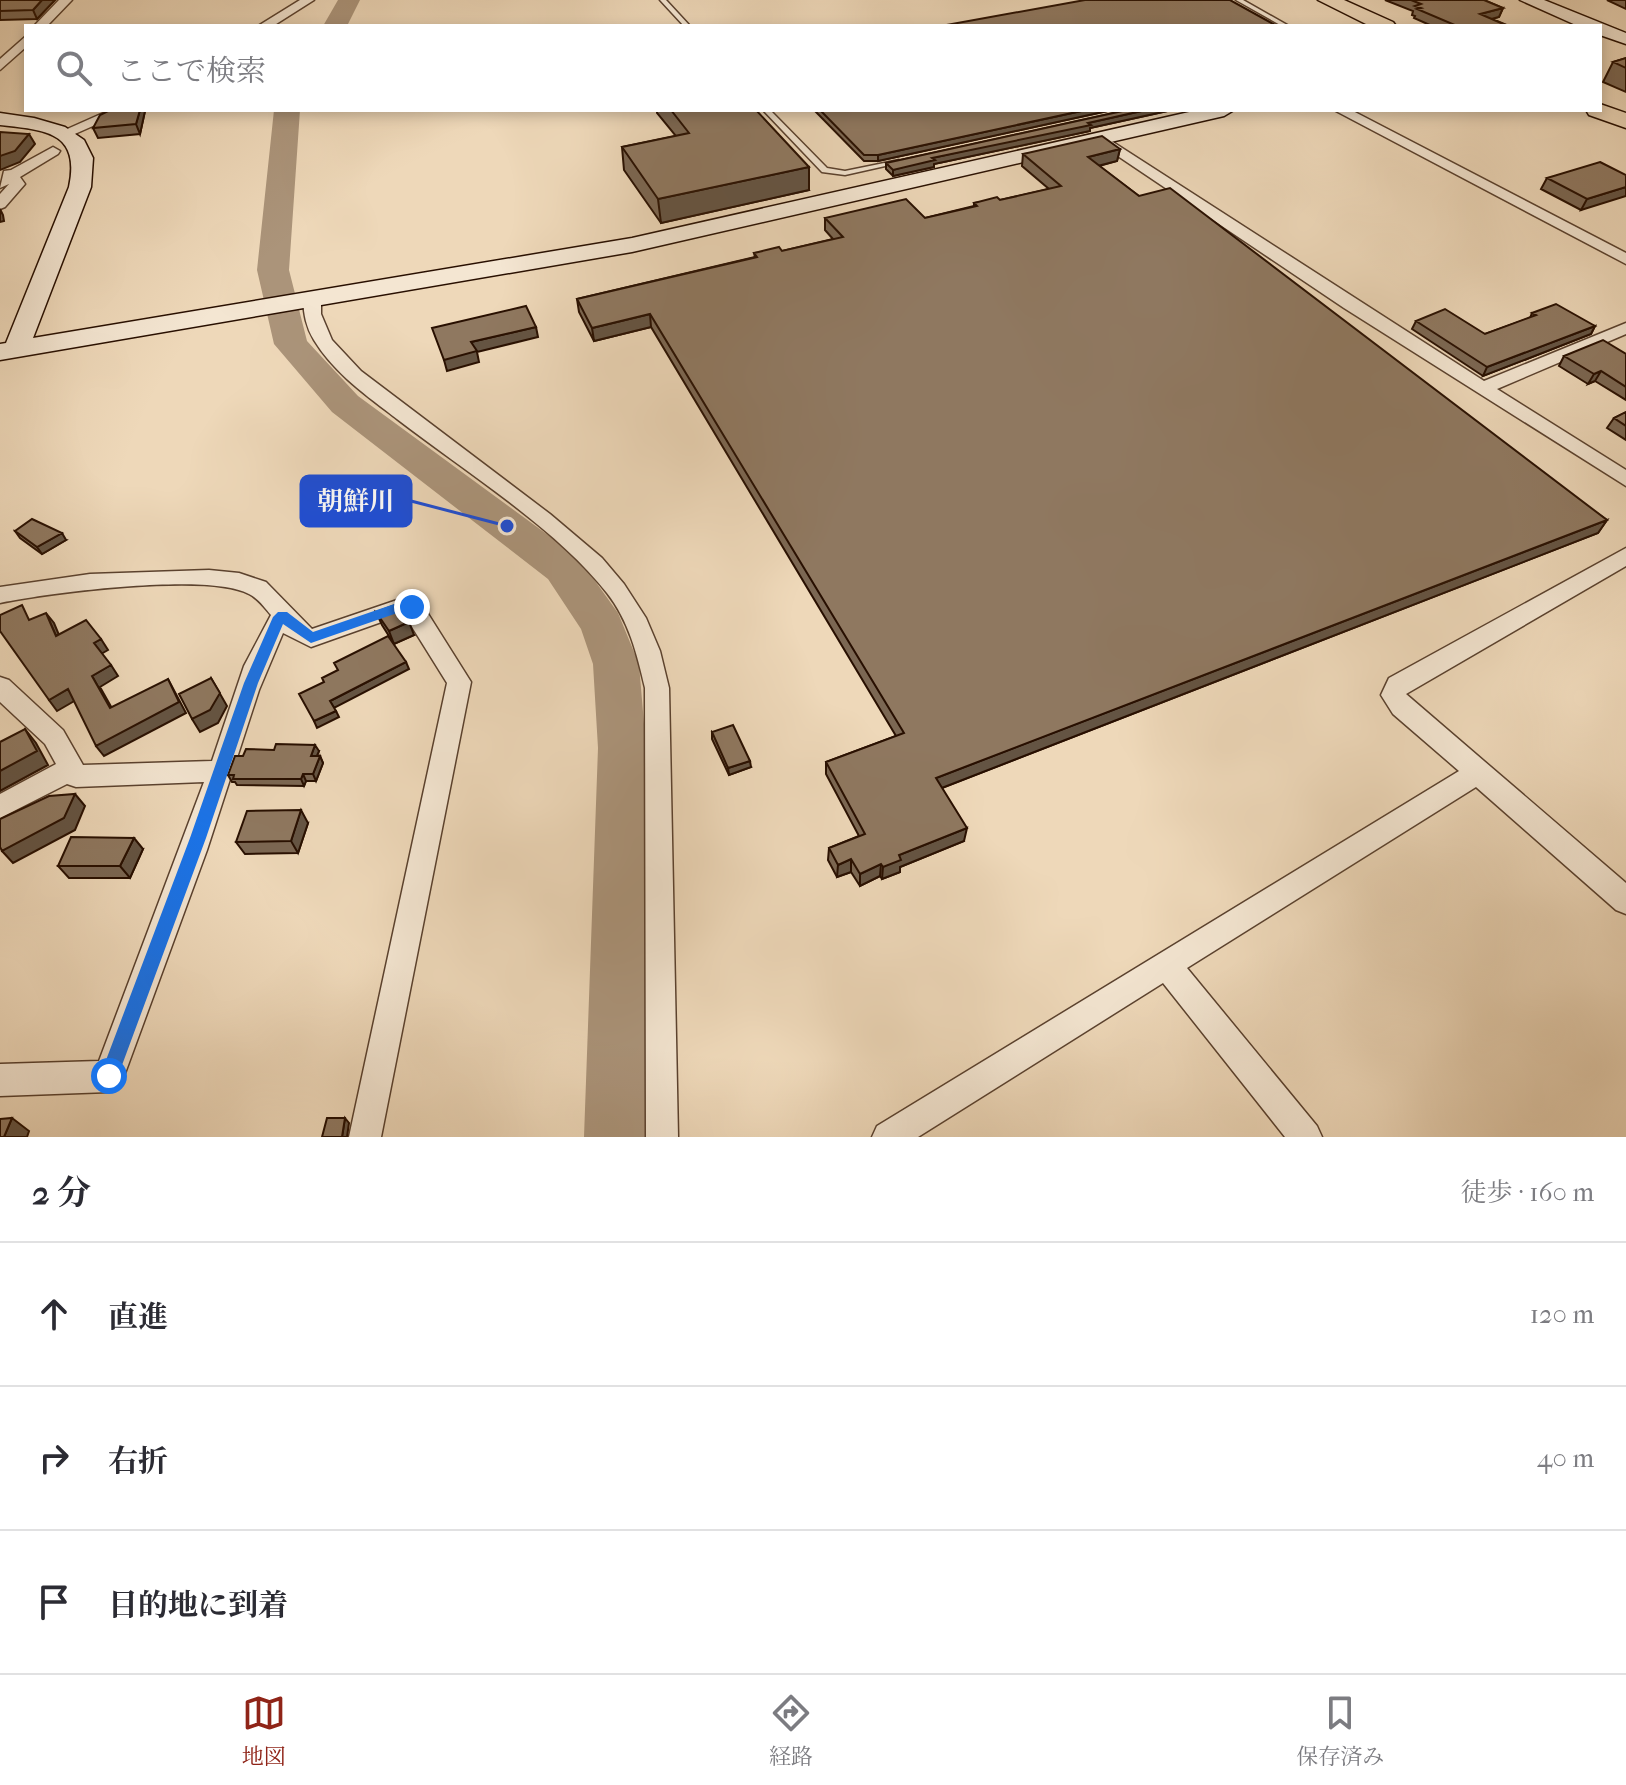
<!DOCTYPE html>
<html lang="ja">
<meta charset="utf-8">
<style>
:root{--surface:#fff;--page:#f2f2f3;--text:#2b2b33;--muted:#7c7c81;--line:#e1e1e2;--accent:#8f2418}
body{margin:0;font-family:"IM FELL French Canon","Noto Serif JP",serif;background:var(--page);color:var(--text)}
.stop{position:absolute;width:24px;height:24px;margin:-18px;border:6px solid #1a73e8;border-radius:50%;background:#fff}
.stop.end{background:#1a73e8;border-color:#fff;box-shadow:0 2px 8px #0008}
.list{margin:0;padding:0;list-style:none}
h2{display:flex;justify-content:space-between;align-items:center;height:104px;margin:0;padding:0 32px;font-size:34px}
h2 small{font-size:26px;font-weight:400;color:var(--muted)}
.list li{display:grid;grid-template-columns:52px 1fr auto;gap:24px;align-items:center;box-sizing:border-box;height:144px;padding:0 32px;border-top:2px solid var(--line)}
.list b{display:block;font-size:30px;white-space:nowrap}
.list em{font-size:26px;font-style:normal;color:var(--muted)}
.icon{flex:none;width:44px;height:44px;fill:none;stroke:currentColor;stroke-width:2;stroke-linecap:round;stroke-linejoin:round}
.map{position:relative;flex:none;width:1626px;height:1137px;overflow:hidden}
.search{position:absolute;background:var(--surface);box-shadow:0 4px 12px #0003;left:24px;right:24px;top:24px;height:88px;display:flex;align-items:center;gap:20px;box-sizing:border-box;padding:0 28px;border-radius:0px;color:var(--muted);font-size:30px}
.sheet{height:536px;background:var(--surface)}
nav{display:flex;justify-content:space-around;align-items:center;box-sizing:border-box;height:112px;border-top:2px solid var(--line);background:var(--surface);font-size:22px;color:var(--muted)}
nav a{display:grid;justify-items:center;gap:4px}
nav .on{color:var(--accent)}
.map>svg:first-child{display:block}
.lines{fill:none;stroke-linecap:round;stroke-linejoin:round}
.river{fill:#ab947a;fill-rule:evenodd}
.lane-casing{stroke:#5a412e;stroke-width:3}
.street-casing{stroke:#5a412e;stroke-width:3}
.secondary-casing{stroke:#280f00;stroke-width:3}
.primary-casing{stroke:#280f00;stroke-width:3}
.lane{fill:#f4e6d2;fill-rule:evenodd}
.street{fill:#f4e6d2;fill-rule:evenodd}
.secondary{fill:#f4e6d2;fill-rule:evenodd}
.primary{fill:#eed8b9;fill-rule:evenodd}
.wall{fill:#7b6753;stroke:#280f00;stroke-width:2}
.shaded-wall{fill:#645443;stroke:#280f00;stroke-width:2}
.building{fill:#8f7860;stroke:#280f00;stroke-width:2}
.route{fill:#1a73e8}
.leader{fill:none;stroke:#1d4ed8;stroke-width:3}
.callout-dot{fill:#1d4ed8;stroke:#f4e6d2;stroke-width:3}
.callout{fill:#1d4ed8;stroke:#1d4ed8;stroke-width:3}
.callout-label{font-size:26px;text-anchor:middle;font-weight:bold;fill:#fff}
</style>
<div class="map">
<svg width="1626" height="1137" viewBox="0 0 1626 1137">
<rect width="100%" height="100%" fill="#eed8b9"/>
<filter id="stains"><feTurbulence type="fractalNoise" baseFrequency=".0025" numOctaves="4"/><feColorMatrix values="0 0 0 0 .2 0 0 0 0 .09 0 0 0 0 .02 0 0 0 .5 -.17"/></filter>
<radialGradient id="worn" r=".72"><stop offset=".6" stop-color="#630" stop-opacity="0"/><stop offset="1" stop-color="#630" stop-opacity=".3"/></radialGradient>
<g class="lines">
<path class="river" d="M338,0H360L347,26H323Z
M274,110H300L289,270L307,341L358,396L578,557L618,613L639,664L646,748V1137H584L598,748L593,664L581,629L548,579L332,412L274,344L257,270Z"/>
<defs>
<path id="lane" d="M660,0H666L690,26H684Z
M1236,0H1243L1289,26H1282Z
M763,110H770L827,168L845,171L899,160L903,162L845,175L822,172Z"/>
<path id="street" d="M59,0H72L47,26H34Z
M300,0H314L273,26H258Z
M26,36V47L0,70V59Z
M110,110H129L68,137L63,138L56,134Z
M1334,110H1351L1626,253V264Z
M1102,135L1484,381L1626,323V334L1497,389L1626,470V486L1344,308L1097,142L1095,139Z
M53,147L60,151L58,154L20,177L25,184L5,207L0,209V194L9,184L0,188L4,171L11,170Z
M312,295L321,300V314L332,340L361,371L550,514L602,558L624,584L646,618L660,651L669,688L678,1137H646L645,688C637,654 629,621 607,593C556,528 463,470 397,419C367,396 334,373 314,340C306,327 304,315 303,300Z
M1626,548V566L1406,694L1626,883V914L1616,910L1476,787L1187,968L1317,1126L1322,1137H1285L1163,983L918,1137H872L877,1126L1459,771L1393,714L1381,695L1389,678Z
M209,570L239,573L266,582L312,629L403,598L420,601L471,682L381,1137H349L447,683L404,614L311,647L283,633L259,690L207,850L120,1087L109,1092L0,1096V1064L99,1061L204,782L76,787L67,784L0,818V794L56,764L45,744L0,702V677L9,680L63,730L83,765L212,761L244,666L271,615C265,608 258,598 249,594C208,572 48,593 0,603V587L90,574Z"/>
<path id="secondary" d="M1520,0H1544L1626,33V44L1600,35V26H1578Z
M1198,110H1234L1224,116L632,252L0,360V344L6,343L69,187C81,131 44,130 0,125V113L34,118L65,127L84,140L93,158L91,187L33,338L632,238Z"/>
<path id="primary" d="M1318,0H1344L1393,22L1396,26H1370Z
M1600,104L1626,113V128L1589,115L1586,110H1600Z"/>
</defs>
<use href="#lane" class="lane-casing"/>
<use href="#street" class="street-casing"/>
<use href="#secondary" class="secondary-casing"/>
<use href="#primary" class="primary-casing"/>
<use href="#lane" class="lane"/>
<use href="#street" class="street"/>
<use href="#secondary" class="secondary"/>
<use href="#primary" class="primary"/>
</g>
<path class="wall" d="M0,0H55L37,19L0,20Z
M1385,0H1484L1503,8L1499,17L1492,19L1509,26H1432L1414,18L1415,16L1412,15L1413,11Z
M1607,0H1626V9Z
M1626,58V92L1603,82L1613,62Z
M657,110H756L809,190L661,223L624,170L622,147L676,136L657,113Z
M814,110H1112L878,161H864Z
M1127,110H1172L1090,128V131L934,164V167L893,176L886,169V163Z
M145,111L140,134L98,138L93,128Z
M1120,149L1117,161L1099,166L1139,196L1607,520L1598,533L942,788L964,841L900,867V872L882,879L880,876L860,886L851,872L837,877L828,860L829,848L859,836L826,774V762L896,736L651,327L594,341L579,312L577,299L755,257L754,253L782,251L833,239L825,230V218H925L974,206V203L1000,200L1049,189L1022,166L1023,154Z
M1626,175L1581,210L1541,189L1547,178Z
M1532,313L1595,326L1591,334L1483,376L1412,329L1416,321L1485,334L1530,318Z
M1626,354V400L1595,381L1588,384L1559,366L1564,356Z
M1626,412V440L1607,428L1614,418Z
M15,531L66,540L42,554L20,538Z
M376,612L414,635L394,644L382,625Z
M712,732L751,767L729,775L712,739Z
M319,751L317,756H320L323,763L316,781H306L304,786L237,785L235,782H232L228,775L243,756Z
M308,823L298,853L245,854L236,842Z
M143,849L130,878H69L58,866Z"/>
<path class="shaded-wall" d="M42,0H55L37,19L33,10Z
M1503,8L1499,17L1476,23L1480,14Z
M140,110H145V111L140,134L136,124Z
M1086,110H1112L878,161V155Z
M1146,110H1172L1090,128V131L934,164V167L893,176V170L932,158Z
M29,134L35,144L20,162L0,170V156Z
M1120,149L1117,161L1086,169L1088,157Z
M809,167V190L661,223L658,199Z
M1626,187V196L1581,210L1587,199Z
M0,209L3,215L4,221L0,222Z
M650,314L651,327L594,341L592,328Z
M1595,326L1591,334L1483,376L1487,367Z
M536,327L538,337L477,352L479,362L447,371L444,360L471,342Z
M1601,371L1595,381L1588,384L1594,374Z
M1607,520L1598,533L934,791L936,778Z
M62,533L66,540L42,554L37,547Z
M46,613L54,623L64,647L56,636Z
M409,622L414,635L394,644L389,631Z
M101,639L108,650L101,654L94,643Z
M406,662L409,669L334,708L330,701Z
M111,665L118,676L100,687L118,719L110,708L92,676Z
M211,678L227,706L218,723L200,732L192,719Z
M168,679L186,713L104,756L96,746Z
M68,689L76,700L57,711L49,700Z
M336,711L339,717L317,728L314,721Z
M25,729L36,743L48,765L0,791V771Z
M315,745L319,751L314,763L311,756Z
M320,756L323,763L316,781L313,774Z
M750,761L751,767L729,775L728,768Z
M303,774L306,781L304,786L301,779Z
M75,794L85,806L75,830L13,863L2,851Z
M301,810L308,823L298,853L291,841Z
M967,828L964,841L900,867V872L882,879L883,867L899,855Z
M134,838L143,849L130,878L120,866Z
M851,859V872L837,877L838,865Z
M881,864L880,876L860,886V874Z
M12,1118L29,1131L27,1137H4Z
M345,1118L349,1123L347,1137H342Z"/>
<path class="building" d="M0,0H42L33,10L0,11Z
M1085,0H1230L1277,26H941Z
M1411,0H1484L1503,8L1480,14L1508,26H1457L1417,9L1421,8L1415,6L1421,4Z
M1626,58V68L1613,62Z
M110,110H140L136,124L93,128L100,115Z
M671,110H756L809,167L658,199L622,147L689,133Z
M820,110H1086L878,155H864Z
M1127,110H1146L1088,123L1091,125L932,158L935,160L893,170L886,163Z
M0,132L29,134L15,151L0,156Z
M1102,136L1120,149L1088,157L1139,196L1170,188L1607,520L936,778L967,828L899,855L901,860L883,867L881,864L860,874L851,859L838,865L829,848L865,834L826,762L904,733L650,314L592,328L577,299L757,257L754,253L779,247L782,251L843,237L825,218L906,199L925,218L977,206L974,203L997,197L1000,200L1061,186L1023,154Z
M1600,162L1626,175V187L1587,199L1547,178Z
M1556,304L1595,326L1487,367L1416,321L1445,309L1485,334L1536,315L1532,313Z
M526,306L536,327L471,342L477,351L444,360L432,328Z
M1603,340L1626,354V387L1601,371L1594,374L1564,356Z
M1626,412V426L1614,418Z
M32,519L62,533L37,547L15,531Z
M398,604L409,622L389,631L376,612Z
M22,605L29,620L46,613L56,636L86,620L101,639L94,643L111,665L92,676L110,708L168,679L179,702L96,746L68,689L49,700L0,631V615Z
M388,636L406,662L330,701L336,711L314,721L299,694L324,682L322,678L338,670L334,663Z
M211,678L220,693L210,710L192,719L179,694Z
M733,725L750,761L728,768L712,732Z
M25,729L37,751L0,771V742Z
M276,744L315,745L311,756H320L313,774H303L301,779H233L234,775H228L235,756H243L246,749L274,750Z
M75,794L64,818L2,851L0,847V819L49,796Z
M301,810L291,841L236,842L247,811Z
M71,837L134,838L120,866H58Z
M12,1118L4,1137H0V1119Z
M327,1118H345L342,1137H322Z"/>
<path class="route" d="M403,601L417,604V611H403L311,643L283,624L258,683L206,838L118,1076L116,1082L109,1085L102,1082L100,1076L190,838L244,683L273,617L278,612H287L313,632Z"/>
<path class="leader" d="M507 526L411 501"/>
<circle class="callout-dot" cx="507" cy="526" r="8"/>
<rect class="callout" x="301" y="476" width="110" height="50" rx="8"/>
<g class="callout-label">
<text x="356" y="510">朝鮮川</text>
</g>
<rect width="100%" height="100%" filter="url(#stains)"/>
<rect width="100%" height="100%" fill="url(#worn)"/>
</svg>
<div class="stop" style="left:109px;top:1076px"></div>
<div class="stop end" style="left:412px;top:607px"></div>
<div class="search"><svg class="icon" aria-label="search" viewBox="0 0 24 24"><circle cx="10" cy="10" r="6"/><path d="M15 15l6 6"/></svg>ここで検索</div>
</div>
<section class="sheet">
<h2>2 分<small>徒歩 · 160 m</small></h2>
<ul class="list">
<li><svg class="icon" aria-label="ahead" viewBox="0 0 24 24"><path d="M12 20V5M6 11l6-6 6 6"/></svg><div><b>直進</b></div><em>120 m</em></li>
<li><svg class="icon" aria-label="right" viewBox="0 0 24 24"><path d="M7 20v-9h11M14 6l5 5-5 5"/></svg><div><b>右折</b></div><em>40 m</em></li>
<li><svg class="icon" aria-label="arrive" viewBox="0 0 24 24"><path d="M6 21V4h12l-3 4 3 4H6"/></svg><div><b>目的地に到着</b></div></li>
</ul>
</section>
<nav>
<a class="on"><svg class="icon" aria-label="map" viewBox="0 0 24 24"><path d="M3 6l6-2 6 2 6-2v14l-6 2-6-2-6 2zM9 4v14M15 6v14"/></svg>地図</a>
<a><svg class="icon" aria-label="directions" viewBox="0 0 24 24"><path d="M12 3l9 9-9 9-9-9zM9 14v-3h6M13 9l2 2-2 2"/></svg>経路</a>
<a><svg class="icon" aria-label="saved" viewBox="0 0 24 24"><path d="M7 4h10v16l-5-4-5 4z"/></svg>保存済み</a>
</nav>
